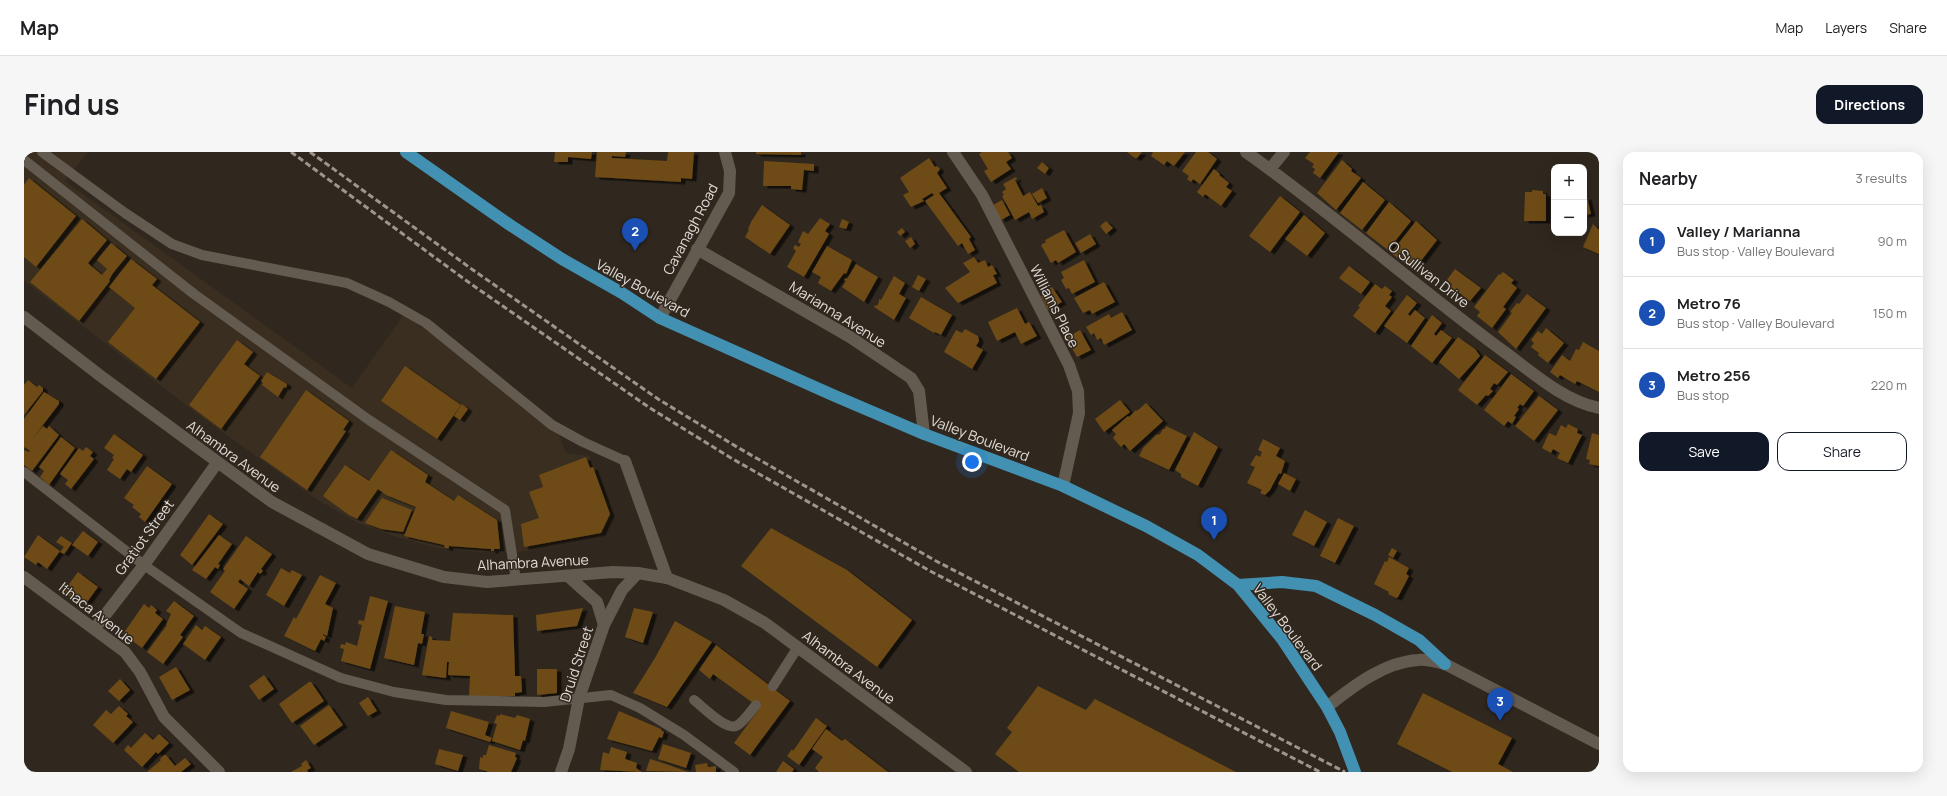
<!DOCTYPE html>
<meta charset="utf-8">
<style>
:root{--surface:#fff;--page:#f6f6f6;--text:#202124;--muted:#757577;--line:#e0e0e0;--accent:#111827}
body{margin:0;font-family:Manrope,sans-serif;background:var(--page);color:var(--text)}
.controls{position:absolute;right:12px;top:12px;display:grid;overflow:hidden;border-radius:8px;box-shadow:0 4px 16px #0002}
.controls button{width:36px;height:36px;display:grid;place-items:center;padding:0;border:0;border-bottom:1px solid var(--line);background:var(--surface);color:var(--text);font:20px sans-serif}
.you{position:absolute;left:948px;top:310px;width:14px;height:14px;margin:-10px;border:3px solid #fff;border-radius:50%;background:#1a73e8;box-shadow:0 0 0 6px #1a73e833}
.badge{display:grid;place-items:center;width:26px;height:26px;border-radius:50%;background:var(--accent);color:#fff;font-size:13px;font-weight:700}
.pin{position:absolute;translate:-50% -33px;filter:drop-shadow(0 1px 2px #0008)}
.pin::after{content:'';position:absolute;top:21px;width:14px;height:12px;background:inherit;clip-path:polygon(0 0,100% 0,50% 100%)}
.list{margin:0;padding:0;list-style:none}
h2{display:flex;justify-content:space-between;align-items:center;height:52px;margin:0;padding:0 16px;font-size:17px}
h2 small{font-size:13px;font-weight:400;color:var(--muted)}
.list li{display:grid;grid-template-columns:26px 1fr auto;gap:12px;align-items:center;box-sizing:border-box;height:72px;padding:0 16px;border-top:1px solid var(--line)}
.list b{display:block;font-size:15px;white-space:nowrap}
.list p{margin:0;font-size:13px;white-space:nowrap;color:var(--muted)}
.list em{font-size:13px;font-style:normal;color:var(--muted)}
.actions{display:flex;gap:8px;padding:12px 16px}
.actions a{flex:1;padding:9px 0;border:1px solid var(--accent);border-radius:12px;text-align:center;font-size:14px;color:var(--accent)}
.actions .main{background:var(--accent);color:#fff}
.map{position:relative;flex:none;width:1575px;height:620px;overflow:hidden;border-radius:12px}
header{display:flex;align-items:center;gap:24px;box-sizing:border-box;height:56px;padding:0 20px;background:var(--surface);border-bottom:1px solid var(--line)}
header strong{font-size:19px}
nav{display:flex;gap:22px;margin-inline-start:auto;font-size:14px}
.intro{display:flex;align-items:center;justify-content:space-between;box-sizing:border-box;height:96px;padding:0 24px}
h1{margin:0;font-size:28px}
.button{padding:10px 18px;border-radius:12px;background:var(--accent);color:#fff;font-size:14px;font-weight:700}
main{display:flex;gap:24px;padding:0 24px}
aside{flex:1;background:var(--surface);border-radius:12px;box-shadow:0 4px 16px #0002}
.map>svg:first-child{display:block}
.built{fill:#392e1f}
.building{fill:#6e4b15;filter:url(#shadow)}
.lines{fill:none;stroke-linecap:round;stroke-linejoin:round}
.lane{stroke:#635b50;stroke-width:10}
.street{stroke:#635b50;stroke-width:12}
.secondary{stroke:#635b50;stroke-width:12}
.primary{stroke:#4291b2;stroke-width:12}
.rail{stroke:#9c968f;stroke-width:3;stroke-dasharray:6 3;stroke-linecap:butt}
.labels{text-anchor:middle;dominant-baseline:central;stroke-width:3;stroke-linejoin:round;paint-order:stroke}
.street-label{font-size:14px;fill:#e1dcd6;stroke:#30281f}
</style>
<header>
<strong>Map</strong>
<nav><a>Map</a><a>Layers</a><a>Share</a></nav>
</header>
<div class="intro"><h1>Find us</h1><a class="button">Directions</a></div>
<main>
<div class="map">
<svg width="1575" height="620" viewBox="0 0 1575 620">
<defs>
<filter id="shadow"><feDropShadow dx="4.5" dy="2.5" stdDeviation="0" flood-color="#0009"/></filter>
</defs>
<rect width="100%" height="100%" fill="#30281f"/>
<path class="built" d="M0,0H64L41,29L328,236L380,162L531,272L542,301L566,304L589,362L588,371L585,378L578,384L567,386L496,400H455L413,396L370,384L334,371L292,347L179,266L0,129Z"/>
<path class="building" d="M531,0H568L567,7L544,5V10H530Z
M573,0H602L601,5L588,4V6L643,9L644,0H670L668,27L657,26V30L571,25Z
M732,0H777V3L732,2Z
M958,0H984L988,6L982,10L987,17L967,30L960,19L964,17L955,2Z
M1103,0H1118L1113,6H1111Z
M1129,0H1161L1150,14L1143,9L1140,13L1127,4Z
M1172,0H1184L1193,7L1176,32L1169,27L1167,30L1163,27L1165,24L1158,19Z
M1286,0H1315L1296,26L1289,21L1291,17L1288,15L1290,12L1281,6Z
M905,6L911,15L913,14L916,17L913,21L923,36L915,41L947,85L945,87L951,98L944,102L938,91L934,94L901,49L910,43L908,41L898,47L900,49L887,55L879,43L885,40L876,26Z
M1318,8L1328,17L1327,19L1337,26L1312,58L1293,41Z
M740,9L790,12V19L780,18L778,38L767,37V34H739Z
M1018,10L1025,16L1021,22L1013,16Z
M1190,17L1196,22L1195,23L1205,31L1202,35L1208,39L1197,54L1181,42L1179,45L1173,40Z
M992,25L993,27L991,28L999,44L1006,40L1014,54L1017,53L1020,60L1008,67L1005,60L991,68L978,44L980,43L978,40L982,37L979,32Z
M5,26L52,64L12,115L0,105V33Z
M1339,30L1361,48L1338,78L1316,61Z
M1018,36L1023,46L1014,51L1008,42Z
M1508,38L1519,39V42H1522V69H1500L1501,40H1508Z
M1256,44L1276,60L1246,100L1225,84Z
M1563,45L1567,62L1560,63V46Z
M978,48L986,63L977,68L969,53Z
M1365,50L1387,69L1364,98L1342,81Z
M738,53L766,73L746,102L721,85L725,78L724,77L727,70Z
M1280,63L1301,81L1283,104L1261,87Z
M796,66L806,72L801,79L805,82L780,125L763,115L772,99L769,96L771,93L775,95L777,92L774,90L779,79L784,82Z
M58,67L83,88L64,111L66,113L78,123L83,117L73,108L87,91L103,104L89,121L85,128L86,129L55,169L6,130Z
M818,67L825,70L822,77L815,75Z
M1082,69L1089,76L1082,82L1076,74Z
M1392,69L1413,88L1390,118L1367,101Z
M1569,72L1575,78V102L1559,95Z
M878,76L881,80L876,84L873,80Z
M1040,78L1052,100L1034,111L1032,108L1027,111L1017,93L1022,90L1021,88Z
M1066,82L1072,92L1057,101L1051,91Z
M887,85L891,92L886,96L881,89Z
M803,94L828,108L822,122L820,121L807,139L794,131L797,125L788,120Z
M950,105L954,111L961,108L964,115L968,113L973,122L969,123L973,131L934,151L921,136L946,120L939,111Z
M107,107L133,127L128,133L176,170L132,227L84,190L111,156L85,135Z
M1060,108L1071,130L1048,142L1045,136L1042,137L1037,128L1040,126L1037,120Z
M832,112L854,125L840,150L818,135L822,129L820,128L822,126L823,127Z
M1325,114L1346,130L1337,142L1315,126Z
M1431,117L1457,136L1446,149L1433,139L1429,144L1423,139L1428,132L1423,128Z
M1479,120L1490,128L1487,131L1493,136L1479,155L1482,157L1468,176L1453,164L1456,160L1450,155L1475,122L1476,123Z
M894,123L902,127L895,139L888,135Z
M870,124L881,131L875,142L882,146L870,168L850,155L851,153L853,154L855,150V147L857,148Z
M1080,130L1091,150L1068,162L1066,158L1059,161L1050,146Z
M1351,132L1358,137L1361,134L1368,139L1365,143L1368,145L1361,154L1367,159L1351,181L1329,164L1336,155L1334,154Z
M1028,135L1038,150L1024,158L1017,144L1023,141L1021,138Z
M1503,142L1522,156L1492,197L1474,180L1488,161L1486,160L1493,151L1495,152Z
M1383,143L1393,151L1384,162L1386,164L1391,158L1401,166L1383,191L1360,174Z
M897,145L928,163L917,183L911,180L910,181L885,166Z
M993,156L1001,172L1005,170L1013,184L997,192L991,180L973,189L964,170Z
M1098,160L1108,178L1080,193L1077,186L1073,188L1070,181L1067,183L1062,175L1085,162L1087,166Z
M1408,163L1418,171L1410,182L1412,184L1417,178L1428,186L1408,211L1387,194Z
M1522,176L1540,191L1524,211L1514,203L1515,201L1507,195L1510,191L1507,188L1514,179L1518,182Z
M941,177L954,184L955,189L952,194L959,198L948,217L920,200L932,178L938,181Z
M1056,178L1067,198L1053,205L1042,186Z
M1434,185L1451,197L1456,204L1435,227L1415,210Z
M213,188L229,200L220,212L236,224L197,277L165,253Z
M1559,190L1575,199V240L1553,229L1551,232L1536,223L1534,226L1526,220L1538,203L1546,209L1552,197L1555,198Z
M1461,203L1484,220L1473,233L1470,231L1466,237L1469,239L1464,244L1462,243L1453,253L1434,238Z
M381,214L437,253L413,287L357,249Z
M243,220L263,232L262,236L260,235L254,245L238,233L239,231L237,229Z
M1487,222L1510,239L1499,254L1496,252L1493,256L1495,257L1490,264L1492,265L1488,272L1484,269L1480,274L1460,258Z
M4,228L13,235L15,233L19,236V239L0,263V233Z
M282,238L325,269L319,278L322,279L283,338L236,305Z
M20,240L35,249V252L9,286L19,274L23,277L25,274L35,283L8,319L0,313V298L5,300L6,299L1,295L0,297V267Z
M1515,244L1534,258L1510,289L1491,274Z
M1096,248L1106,260L1080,280L1071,267Z
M1122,251L1139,269L1106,299L1100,292L1097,295L1089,286L1092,282L1088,278L1104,264L1105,265L1112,258L1113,259Z
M438,252L444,257L436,268L430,264Z
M1544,272L1554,277L1553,281L1558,283L1544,311L1533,306L1536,301L1529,297L1527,301L1518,296L1525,281L1532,284L1537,273L1542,276Z
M1142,274L1163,284L1145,318L1115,304L1119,296L1132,283L1136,282L1139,277H1141Z
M1170,280L1194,295L1174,334L1157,325V322L1151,318Z
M1568,281L1575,283V314L1565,312L1566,308L1562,307Z
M90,282L119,303L107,320L103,317L96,327L83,318L90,307L88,306L90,303L80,296Z
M37,285L51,296L25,333L16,325L20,319L15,315Z
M1239,287L1256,296L1252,304L1261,309L1257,322L1255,321L1246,338L1241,343L1236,341L1238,338L1223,331L1231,315L1226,313L1232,303L1236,305L1238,300L1234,298Z
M62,295L69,300L66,304L70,307L47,337L41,332L44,328L36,322L55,296L59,299Z
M367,298L404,323L401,330L430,349L434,343L473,368L476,397H470V399H467V397L425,394V396H421L420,393L380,384L392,355L362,343L354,337L333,367L325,363L299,344L321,313L345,329Z
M562,305L566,316L569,315L586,362L577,381L500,395L497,372L515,366L505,340L519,335L515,323Z
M123,314L148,332L121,370L115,365L117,362L108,355L110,353L100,346Z
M1260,321L1272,327L1266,339L1254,332Z
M358,346L388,358L379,380L357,377L341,371Z
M1281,358L1303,370L1290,394L1268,383Z
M185,362L199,372L168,413L156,403Z
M1314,366L1330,374L1311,411L1296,404Z
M747,376L823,418L888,468L853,515L717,414Z
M59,379L74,390L64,404L48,393Z
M14,383L36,399L23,417L14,410L12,413L0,405Z
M195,383L208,392L194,412L196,413L194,417L191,415L182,427L168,418Z
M37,384L48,391L40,402L36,400L40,395L32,390Z
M222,384L248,402L237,417L239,419L236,422L234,420L225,434L216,427L214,430L224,437L210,457L186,440L201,419L199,417Z
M1368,396L1373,399L1369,406L1364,403Z
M1365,405L1385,416L1382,422L1385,424L1374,445L1372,446L1364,442L1365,440L1350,432L1361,409L1363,410Z
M257,416L266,421L268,418L278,423L260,454L242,443Z
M54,420L74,435L61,453L50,446L49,448L40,439Z
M296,423L312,431L301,452L309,456L303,484L299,482V483L302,485L300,489L297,487L291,499L260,484L270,465L272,467Z
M346,444L364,449L346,517L317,509L320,497L316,496L317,492L321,493L322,490L333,494L338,473L334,472L335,468L340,469Z
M150,449L170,464L156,483L159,485L139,512L123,500L143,473H142L147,462L142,459Z
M120,452L125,456L127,453L133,458L131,461L139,467L118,496L99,482Z
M371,454L401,460L397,482H400L398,492L394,491L390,513L360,506Z
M559,456L553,474L513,479L512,463Z
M610,456L629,460L619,491L601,485Z
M429,461L489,463L491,524H497L498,540L491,541V544H445L446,524L424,523L425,510H423L422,526L398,523L405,484L408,485V488L426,489Z
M651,469L688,490L643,555L609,541L631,506Z
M172,473L178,478L181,474L197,485L181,508L159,492Z
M692,493L766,549L726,603L710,591L736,556L689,522L686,527L675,518Z
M152,515L166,538L148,548L135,525Z
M513,517H533V541L513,543Z
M240,523L250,537L235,548L225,534Z
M96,527L106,538L95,549L84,539Z
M285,530H287L300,549L268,571L255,552Z
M1014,534L1062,558L1071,547L1212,620H995L971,602L988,580L983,576Z
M1399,541L1488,586L1474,612L1489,620H1428L1373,592Z
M344,545L353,559L344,564L335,551Z
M305,553L319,573L290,593L276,574Z
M95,554L104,562L102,564L109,570L89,591L69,573L82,558L87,562Z
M427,559L465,570L461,583L468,586L466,590L422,576Z
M595,559L637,577V578L640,580L638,586L635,585L628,599L583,587Z
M476,562L491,566L493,563L506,567L501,589L499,588L496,598L468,589L473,572L470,571L473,563L476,564Z
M792,566L803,574L775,613L763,604L768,597L769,599Z
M802,577L818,589L821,587L864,620H795L791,616L799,605L788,597Z
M121,581L129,588L135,582L145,591L134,602L132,600L118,615L100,598L104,593L107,596Z
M639,592L667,601L662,616L634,607Z
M465,593L492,601L491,605L493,606L487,620H465L455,617L456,605L459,606V603H462Z
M587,595L603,600L601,607L613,611L612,616L618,620L576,618L579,600L585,602Z
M415,597L439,603L434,619L411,612Z
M140,603H142L151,614L161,606L167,612L157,620H123L137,608L136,607Z
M626,607L642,612L664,620L622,619Z
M282,608L287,616L283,618L284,620H267L278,614L277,612Z
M759,609L770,617L768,620H752Z
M683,611L684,615L692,614V620H672L671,613Z"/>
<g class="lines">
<path class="lane" d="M18,0L101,61L148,92L178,103L323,131L365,150L402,171L528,273L559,290L601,309
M0,8L170,142L345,268L481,358L492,428
M0,320L120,413L217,481L317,526L370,540L422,548L520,550L587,543L616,556L660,583L710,620
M749,534L774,495
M670,548C678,554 701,578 712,574C719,571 727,559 732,553"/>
<path class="street" d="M929,0L958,43L1045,213L1054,239L1055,261L1039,334
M1222,0C1309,62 1389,132 1475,196C1506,218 1537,248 1575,256
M1246,17L1260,0
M673,97L826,185L887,226L895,239L900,282
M636,166L705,41L706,19L701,0
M601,309L643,426
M0,425L101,500L116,520L140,565L195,620
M71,476L120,413L193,311
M537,620L545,597L555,546L580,473L598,438L614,421"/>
<path class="secondary" d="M0,165L78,225L248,350L344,402L420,425L463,430L589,420L614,421L643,426L700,448L741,471L942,620
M545,425L573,450L580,473
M1303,555C1328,535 1360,510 1394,508C1403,507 1412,510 1421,512L1575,592"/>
<path class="primary" d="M382,0L486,73L538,107L598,141L636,166L811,244L900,282L1039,334L1122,374L1174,403L1214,433L1258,487L1303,555L1316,580L1331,620
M1214,433L1258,430L1292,434L1351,463L1395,488L1421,512"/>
<path class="rail" d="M267,0L447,132L626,256L707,306L906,419L1296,620
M286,0L449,118L634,247L713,295L912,409L1321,620"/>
</g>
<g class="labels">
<g class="street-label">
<text transform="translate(666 77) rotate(-62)">Cavanagh Road</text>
<text transform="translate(1405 122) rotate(38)">O Sullivan Drive</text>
<text transform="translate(619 136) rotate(29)">Valley Boulevard</text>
<text transform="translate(1031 154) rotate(63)">Williams Place</text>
<text transform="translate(814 162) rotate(32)">Marianna Avenue</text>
<text transform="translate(956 286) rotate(21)">Valley Boulevard</text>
<text transform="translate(210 304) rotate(36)">Alhambra Avenue</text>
<text transform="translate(120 385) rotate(-54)">Gratiot Street</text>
<text transform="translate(509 410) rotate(-3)">Alhambra Avenue</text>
<text transform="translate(73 461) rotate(38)">Ithaca Avenue</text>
<text transform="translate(1264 475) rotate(53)">Valley Boulevard</text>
<text transform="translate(552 512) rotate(-72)">Druid Street</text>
<text transform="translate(825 515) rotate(37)">Alhambra Avenue</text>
</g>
</g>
</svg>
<div class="controls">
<button>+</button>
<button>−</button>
</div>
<div class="you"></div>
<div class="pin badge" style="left:1190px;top:388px;background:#1a4fb4">1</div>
<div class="pin badge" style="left:611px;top:99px;background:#1a4fb4">2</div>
<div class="pin badge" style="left:1476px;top:569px;background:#1a4fb4">3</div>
</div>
<aside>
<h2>Nearby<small>3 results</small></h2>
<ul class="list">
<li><span class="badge" style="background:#1a4fb4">1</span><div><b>Valley / Marianna</b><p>Bus stop · Valley Boulevard</p></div><em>90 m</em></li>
<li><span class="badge" style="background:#1a4fb4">2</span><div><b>Metro 76</b><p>Bus stop · Valley Boulevard</p></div><em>150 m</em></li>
<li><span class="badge" style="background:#1a4fb4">3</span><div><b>Metro 256</b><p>Bus stop</p></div><em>220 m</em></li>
</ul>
<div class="actions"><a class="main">Save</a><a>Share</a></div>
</aside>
</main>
